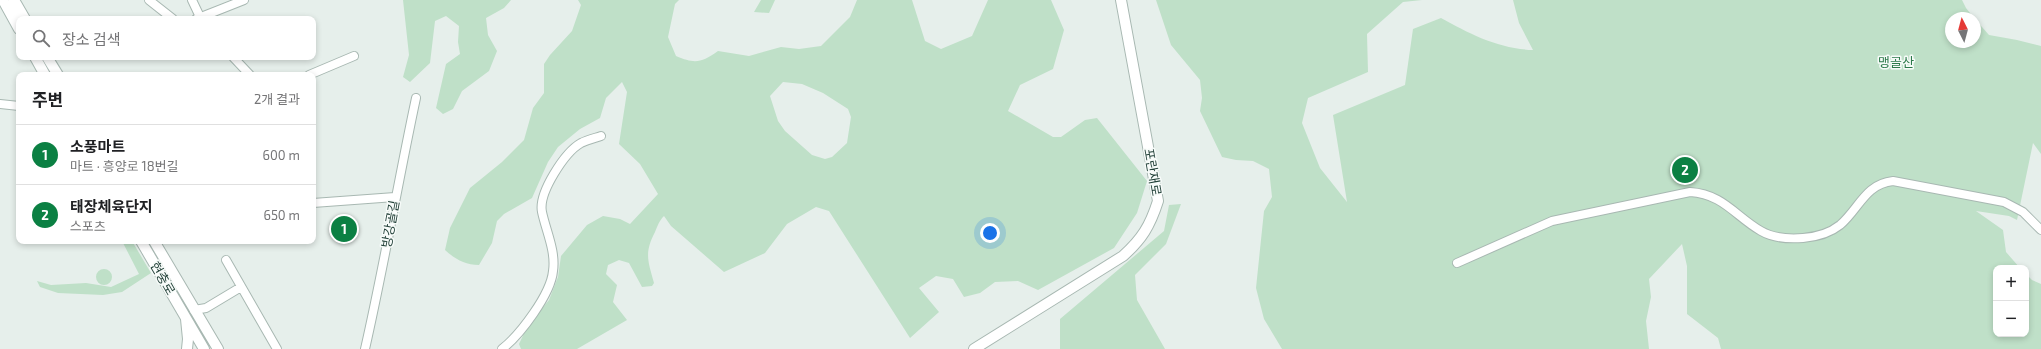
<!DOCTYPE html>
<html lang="ko">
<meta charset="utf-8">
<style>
:root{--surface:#fff;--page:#f2f2f2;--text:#202124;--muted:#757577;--line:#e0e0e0;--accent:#0b8043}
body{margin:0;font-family:"Exo 2","Noto Sans KR",sans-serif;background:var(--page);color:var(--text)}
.controls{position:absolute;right:12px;bottom:12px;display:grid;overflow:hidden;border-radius:8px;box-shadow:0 2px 6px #0003}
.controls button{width:36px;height:36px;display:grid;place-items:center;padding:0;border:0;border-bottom:1px solid var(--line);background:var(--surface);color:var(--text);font:20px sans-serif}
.compass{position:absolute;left:1945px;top:12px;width:36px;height:36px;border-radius:50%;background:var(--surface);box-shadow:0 2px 6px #0003;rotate:354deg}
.you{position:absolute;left:990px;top:233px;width:14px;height:14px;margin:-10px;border:3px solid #fff;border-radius:50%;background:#1a73e8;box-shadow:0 0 0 6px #1a73e833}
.badge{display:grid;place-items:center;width:26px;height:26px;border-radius:50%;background:var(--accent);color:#fff;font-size:13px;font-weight:700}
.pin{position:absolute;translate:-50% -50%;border:2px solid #fff;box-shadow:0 1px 4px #0006}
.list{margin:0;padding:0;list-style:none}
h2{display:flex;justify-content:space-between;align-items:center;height:52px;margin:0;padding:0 16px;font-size:17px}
h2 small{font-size:13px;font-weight:400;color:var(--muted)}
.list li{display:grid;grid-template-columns:26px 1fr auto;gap:12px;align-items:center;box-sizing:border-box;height:60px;padding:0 16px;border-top:1px solid var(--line)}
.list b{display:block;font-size:15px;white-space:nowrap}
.list p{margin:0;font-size:13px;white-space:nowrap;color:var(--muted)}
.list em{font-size:13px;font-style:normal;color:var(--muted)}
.icon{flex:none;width:22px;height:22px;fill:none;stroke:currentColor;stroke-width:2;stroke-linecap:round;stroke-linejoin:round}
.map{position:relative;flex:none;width:2041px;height:349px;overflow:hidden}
.search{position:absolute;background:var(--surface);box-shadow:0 2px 6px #0003;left:16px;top:16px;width:300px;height:44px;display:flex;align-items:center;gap:10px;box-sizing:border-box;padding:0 14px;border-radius:8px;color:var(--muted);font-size:15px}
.panel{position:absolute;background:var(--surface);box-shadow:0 2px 6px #0003;left:16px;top:72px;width:300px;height:172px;border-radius:8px}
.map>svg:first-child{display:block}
.green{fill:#bfe0c8;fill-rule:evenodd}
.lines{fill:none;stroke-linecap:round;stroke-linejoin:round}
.minor-casing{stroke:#a8b8b2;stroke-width:10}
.tertiary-casing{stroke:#a8b8b2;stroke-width:12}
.minor{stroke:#fff;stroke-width:8}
.tertiary{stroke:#fff;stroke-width:10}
.labels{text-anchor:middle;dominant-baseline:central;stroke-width:3;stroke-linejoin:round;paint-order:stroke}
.park-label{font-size:13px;fill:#2d7a4b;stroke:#f7fbf9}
.street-label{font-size:13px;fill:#24423a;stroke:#f7fbf9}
</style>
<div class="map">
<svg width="2041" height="349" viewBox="0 0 2041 349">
<rect width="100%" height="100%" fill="#e6efeb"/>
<path class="green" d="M403,0H511L504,8L486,18L488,35L497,51L489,71L462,91L453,109L443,114L436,108L446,64L460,54L458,42L459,26L446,16L435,21L430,63L410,82L403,77L409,55Z
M578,0H679L675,4L668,37L676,56C695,64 701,63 718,51L749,56L781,47L799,49L821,46L850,17L857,0H912L925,41L941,49L972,36L988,0H1051L1064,30L1053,69L1020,85L1008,111L1053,137H1061L1085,120L1097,118L1147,181L1137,213L1114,248L1038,290L1018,281L995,282L980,293L964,297L953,279L936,276L919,288L939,312L910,338L829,211L816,207L787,224L765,253L724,272L671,226L664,216C659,221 658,225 655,232C644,253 648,261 654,283L652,286L642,287L629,263L619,260L608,265L606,274L617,285L613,302L627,320L577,349H521L519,344L528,325L549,300L558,277L561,256L587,225L603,216L620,219L630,224L658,194L640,164L619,144L627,92L622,82L606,98L600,118L580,129L558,147L548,162L532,198L504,214L497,221L492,243L479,265C465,265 455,259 445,250L450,228L470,188L502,162L524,140L533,108L544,93V64L550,55L572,31L581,5ZM783,82L802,84L823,93L848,109L851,117L847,143L832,157L825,159L812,155L785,131L778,121L770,96Z
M761,0H775L769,13L754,12Z
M1156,0H1422L1403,2L1367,34L1368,72L1308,98L1302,123L1320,168L1347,202L1333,115L1405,85L1413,29L1441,18C1470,34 1499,49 1533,50L1519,23L1513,0H1962L1966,8L1974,18H1951V42H1975V19L1989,35L2017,40L2041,46V154L2033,143L2017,220L2009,216L1976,211L2003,230L2006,252L2020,268H1996V334H2026V274L2032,280L2041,284V349H1721L1718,338L1687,314V266L1682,244L1649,279L1651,297L1646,321L1649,349H1282L1264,319L1256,288L1264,211L1272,197L1269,169L1253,161L1236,160L1222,157L1200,111L1202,98L1200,80L1171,45Z
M1181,204L1166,244L1135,275L1137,300L1165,349H1060V319L1164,231L1169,205Z
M122,241H132L151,273L122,292L103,295L58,293L40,287L37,281L51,285L86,283L111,287L139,274Z
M96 277a8 8 0 1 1 16 0a8 8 0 1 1-16 0Z"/>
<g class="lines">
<defs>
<path id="minor" d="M149,0L173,19
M192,0L201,19
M196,19L244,0
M233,57L250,75
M309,75L354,56
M0,104L19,106
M313,203L395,197
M226,260L277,349
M1457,263L1552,221L1690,192C1723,194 1735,216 1761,231C1773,238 1790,239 1803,238C1815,237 1830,233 1840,225C1859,209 1865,184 1893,181L2004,202L2023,212L2041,230
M194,310L206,308L241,287
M365,349C384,266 398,182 416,98
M502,349C520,335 551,294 553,271C556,251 546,231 542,212C538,193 565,152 581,143C587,140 595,138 601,136"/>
<path id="tertiary" d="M3,0L19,29
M14,0L25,19
M35,57L45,75
M47,57L58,75
M141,241L204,349
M154,241L218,349
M186,319L188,339L187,349
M974,349L1123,256C1142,239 1150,226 1158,201L1121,0"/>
</defs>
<use href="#minor" class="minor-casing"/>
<use href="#tertiary" class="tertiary-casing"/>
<use href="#minor" class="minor"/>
<use href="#tertiary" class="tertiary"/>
</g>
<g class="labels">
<g class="park-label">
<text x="1896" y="62">맹골산</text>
</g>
<g class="street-label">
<text transform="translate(1153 172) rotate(80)">포란재로</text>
<text transform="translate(390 224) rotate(-80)">방강골길</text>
<text transform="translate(163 278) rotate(60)">현충로</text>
</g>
</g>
</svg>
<div class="controls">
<button>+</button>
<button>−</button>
</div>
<svg class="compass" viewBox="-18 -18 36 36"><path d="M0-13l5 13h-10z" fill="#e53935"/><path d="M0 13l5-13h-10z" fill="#757577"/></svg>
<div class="you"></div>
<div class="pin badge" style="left:344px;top:229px">1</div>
<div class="pin badge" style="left:1685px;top:170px">2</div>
<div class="search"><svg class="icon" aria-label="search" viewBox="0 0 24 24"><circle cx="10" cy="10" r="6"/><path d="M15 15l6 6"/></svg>장소 검색</div>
<section class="panel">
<h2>주변<small>2개 결과</small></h2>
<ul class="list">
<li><span class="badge">1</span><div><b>소풍마트</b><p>마트 · 흥양로 18번길</p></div><em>600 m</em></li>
<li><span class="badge">2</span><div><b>태장체육단지</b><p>스포츠</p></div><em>650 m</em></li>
</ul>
</section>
</div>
